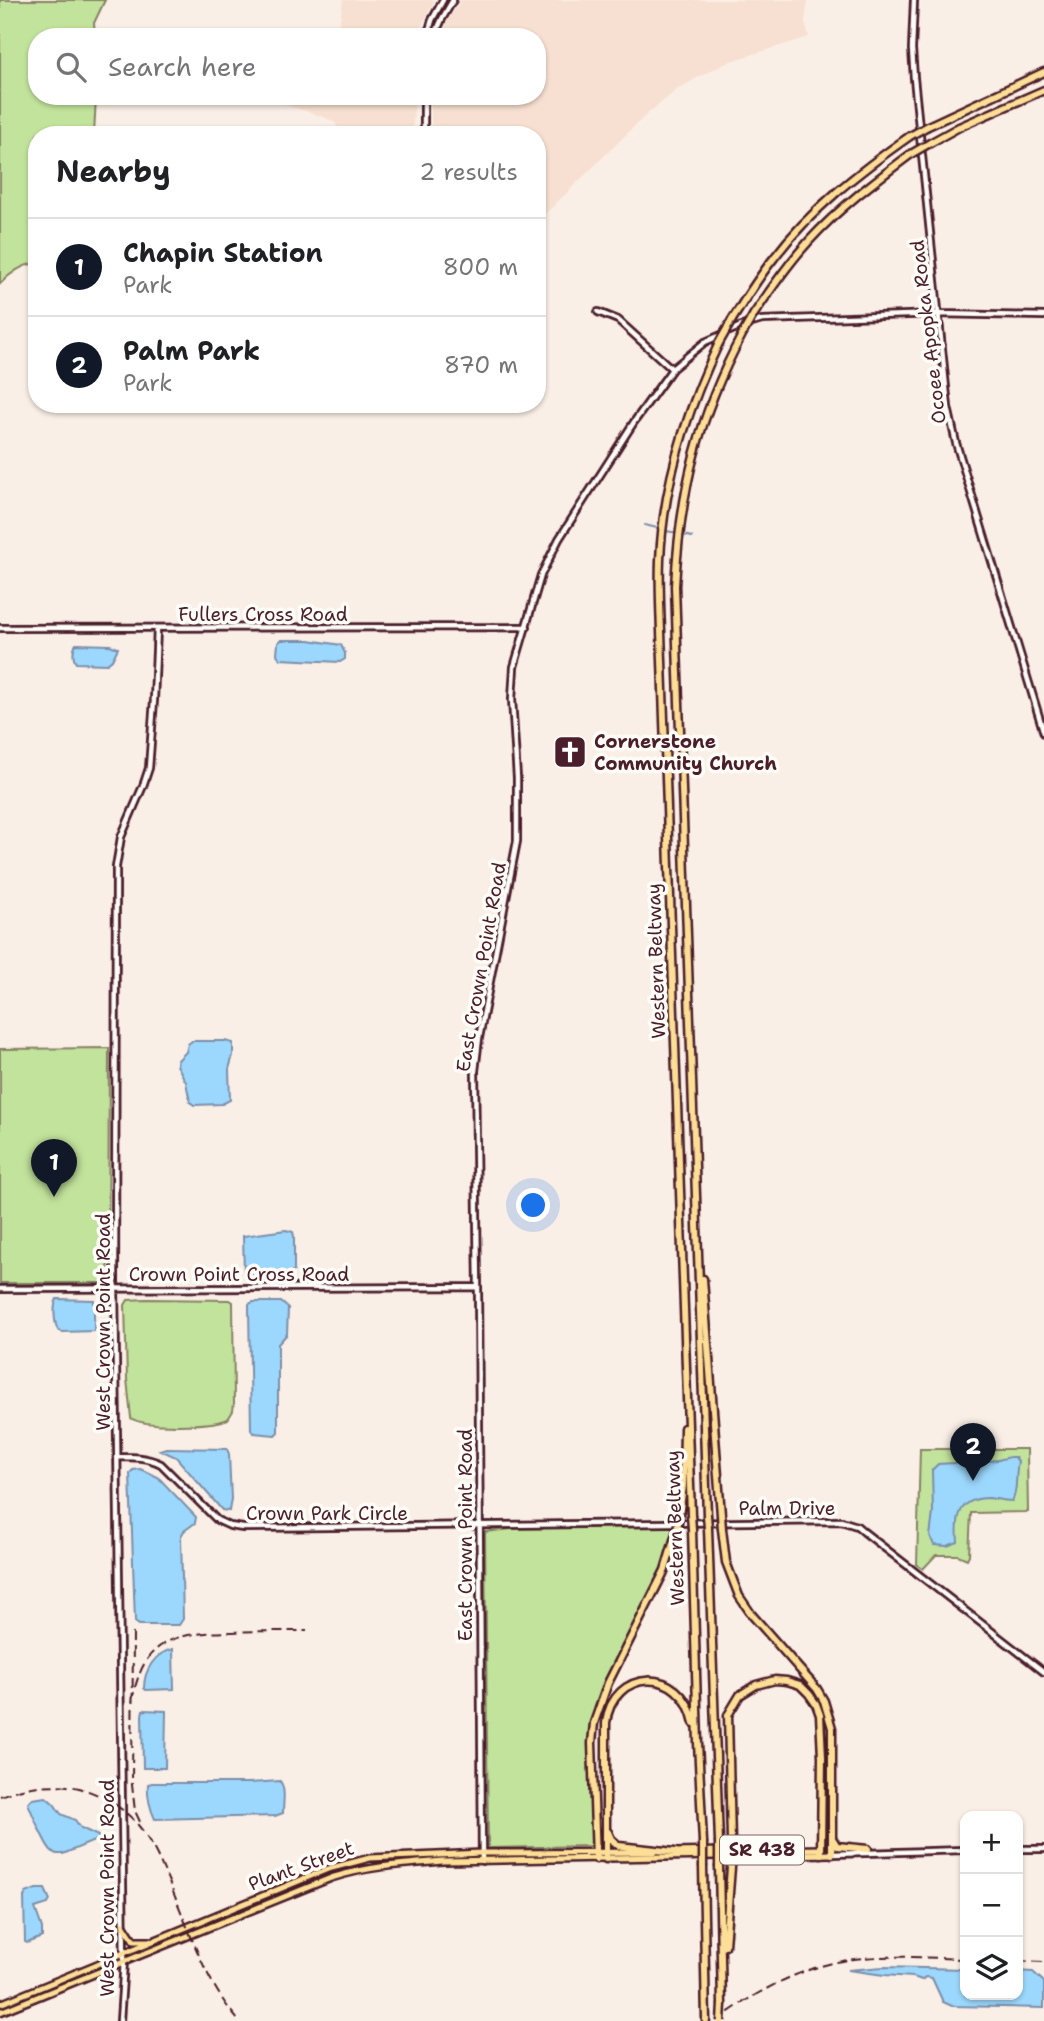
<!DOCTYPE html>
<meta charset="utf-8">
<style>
:root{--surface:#fff;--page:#f6f6f6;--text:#202124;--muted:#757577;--line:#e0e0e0;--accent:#111827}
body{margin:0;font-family:"Shantell Sans",sans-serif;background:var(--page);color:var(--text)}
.controls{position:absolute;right:21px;bottom:21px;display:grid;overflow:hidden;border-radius:14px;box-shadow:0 2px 5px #0004}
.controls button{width:63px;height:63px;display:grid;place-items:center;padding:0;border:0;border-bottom:2px solid var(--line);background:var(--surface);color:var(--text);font:35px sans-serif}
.you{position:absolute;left:534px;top:1206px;width:24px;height:24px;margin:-18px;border:5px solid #fff;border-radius:50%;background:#1a73e8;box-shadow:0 0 0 10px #1a73e833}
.badge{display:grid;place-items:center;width:46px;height:46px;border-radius:50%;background:var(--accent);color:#fff;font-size:23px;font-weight:700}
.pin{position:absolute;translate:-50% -58px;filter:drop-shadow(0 2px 4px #0008)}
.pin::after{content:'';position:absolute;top:37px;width:24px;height:21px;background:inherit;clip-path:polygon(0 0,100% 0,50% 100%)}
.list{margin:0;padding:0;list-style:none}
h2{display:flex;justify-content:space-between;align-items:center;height:91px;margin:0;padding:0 28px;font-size:30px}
h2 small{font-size:23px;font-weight:400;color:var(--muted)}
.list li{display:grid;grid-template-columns:46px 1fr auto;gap:21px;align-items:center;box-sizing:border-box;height:98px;padding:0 28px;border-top:2px solid var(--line)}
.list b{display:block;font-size:26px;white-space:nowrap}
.list p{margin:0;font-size:23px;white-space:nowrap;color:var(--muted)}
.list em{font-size:23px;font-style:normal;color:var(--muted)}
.icon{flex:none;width:38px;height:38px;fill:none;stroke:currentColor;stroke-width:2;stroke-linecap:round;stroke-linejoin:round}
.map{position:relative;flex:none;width:1044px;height:2021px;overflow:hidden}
.search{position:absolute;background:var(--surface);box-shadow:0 2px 5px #0004;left:28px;top:28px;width:518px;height:77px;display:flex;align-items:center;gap:18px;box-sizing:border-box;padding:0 24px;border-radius:28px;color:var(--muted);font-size:26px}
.panel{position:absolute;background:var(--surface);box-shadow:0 2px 5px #0004;left:28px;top:126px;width:518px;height:287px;border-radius:28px}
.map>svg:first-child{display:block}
.built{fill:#f7e0d1}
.green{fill:#c2e39c;stroke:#868164;stroke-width:2}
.water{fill:#9cd8fd;stroke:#7b8ea9;stroke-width:2}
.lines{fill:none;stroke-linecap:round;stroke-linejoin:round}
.stream{stroke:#7b8ea9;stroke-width:2}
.secondary-casing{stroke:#4a1f2b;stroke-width:10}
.primary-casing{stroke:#4a1f2b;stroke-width:10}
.highway-casing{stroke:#4a1f2b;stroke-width:11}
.secondary{stroke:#fdfcf7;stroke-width:4.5}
.primary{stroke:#fcde96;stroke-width:5}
.highway{stroke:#fcde96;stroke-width:6}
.rail{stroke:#4a1f2b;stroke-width:2;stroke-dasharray:10 5;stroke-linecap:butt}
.highway-bridge-casing{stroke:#4a1f2b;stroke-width:11;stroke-linecap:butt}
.highway-bridge{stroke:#fcde96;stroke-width:6}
.labels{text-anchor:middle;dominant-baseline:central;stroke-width:7;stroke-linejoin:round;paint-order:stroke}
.shield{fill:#fdfcf7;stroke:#806168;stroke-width:2}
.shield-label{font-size:18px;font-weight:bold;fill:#4a1f2b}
.street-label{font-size:19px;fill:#4a1f2b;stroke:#fdfcf7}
.poi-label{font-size:19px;font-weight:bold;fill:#4a1f2b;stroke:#fdfcf7;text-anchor:start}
</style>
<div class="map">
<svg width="1044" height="2021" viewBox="0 0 1044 2021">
<rect width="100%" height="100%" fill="#faefe6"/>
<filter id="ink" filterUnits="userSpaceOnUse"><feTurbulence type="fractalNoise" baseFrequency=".0143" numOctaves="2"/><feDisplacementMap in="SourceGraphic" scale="14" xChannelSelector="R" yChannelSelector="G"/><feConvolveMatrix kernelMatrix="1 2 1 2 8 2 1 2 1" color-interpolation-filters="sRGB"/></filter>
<g filter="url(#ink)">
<path class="built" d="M343,0H435L421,27L420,37H335L339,26Z
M461,0H808L805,22L809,37L731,61L706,73L678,89L646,115L537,222V135H431V96H537V37H440L444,25Z
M289,96H415L412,135H341L335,123L324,117L286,105Z"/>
<path class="green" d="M0,0H105L94,23L95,37H37V96H96L94,135H37V263C23,264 9,274 0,284Z
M109,1048L108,1283H0V1049Z
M146,1299L230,1300L233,1302L234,1403L233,1411L228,1419C212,1426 144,1428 131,1418L127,1379L125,1305L128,1300Z
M920,1449H1027L1028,1512L971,1513L969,1555L967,1559L958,1555H936L923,1569L917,1565Z
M678,1522L665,1570L601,1700L592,1743L593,1846L488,1848L485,1532L547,1525Z"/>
<path class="water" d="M281,640H309L341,645L345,653V659L340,662L280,659L277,654L278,643Z
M76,644L110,645L118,648L112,660L107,664L76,663C73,659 72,649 76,644Z
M192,1041H225L233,1043V1055L229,1069L230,1100L222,1104L194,1105L190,1102L186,1082L177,1065L178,1060L186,1052L188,1044Z
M286,1230L293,1232L294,1236V1271L282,1274L244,1273L243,1236Z
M57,1299L94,1300V1331L62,1332L58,1330C54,1323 53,1306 57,1299Z
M253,1302H281L288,1308L287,1334L278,1344V1432L275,1435L254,1433L251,1430L249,1308V1304Z
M166,1448L227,1449L229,1454L231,1499L229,1511L222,1510L176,1457L160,1450Z
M1010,1457H1015L1018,1462C1015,1474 1018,1493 1012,1501C1004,1501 996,1499 989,1498C958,1498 956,1517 958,1542L947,1546L934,1545L930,1536L933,1513L932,1470L938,1464L955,1463L963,1458L987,1461L998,1460Z
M140,1469L158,1477L196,1517L195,1523L184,1531L181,1536L183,1619L179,1625H139L135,1622L130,1473L133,1470Z
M173,1649L174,1689L146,1690L144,1688C144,1670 155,1653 173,1649Z
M143,1710L166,1711L165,1768H143L142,1715Z
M280,1781C286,1789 283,1803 283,1813L275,1816L155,1819C150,1809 147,1795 148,1784L152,1783H249Z
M46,1797L54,1804L61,1814L75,1820L81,1828L98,1836L99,1839L63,1854C57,1854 56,1855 52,1851C46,1847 31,1811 28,1803L32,1799Z
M36,1889H45L50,1900L48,1904L35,1908L42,1928V1937L27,1943L25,1942L24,1897L26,1893Z
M883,1967L965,1969V1995H1018V1971L1033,1972L1044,1982V2008L952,2006L943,2002L932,1978L925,1977L922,1980L913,1977L884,1975L848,1970Z"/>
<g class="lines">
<path class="stream" d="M645,525L661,529
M666,531L678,533
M683,535L692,537"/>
<defs>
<path id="secondary" d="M914,0L912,49L914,78L948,407L956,443L1044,733
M427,37L432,20L443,0
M434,37L442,19L453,0
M424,96V135
M598,312L618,320L672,369
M0,628L527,627
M0,1289L478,1287
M118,1457C134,1457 147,1457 161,1464L217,1520L230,1526L243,1528L841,1521L857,1526L864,1532L1044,1672
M1018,1849H1044
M832,1854L965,1850
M482,1861L478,1287L475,1071L479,1038L517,841V778L512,699L514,667L519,650L541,575L559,539L634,422L672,369L705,342L739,327L762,320L938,314L1044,316
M120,2021L124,1961L115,1288L116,867L121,837L143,786L149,768L154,700L157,628"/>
<path id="primary" d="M674,1852L821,1849
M123,1924L134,1941H149
M0,2004L328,1869L370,1858L391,1857L482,1853L654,1852
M0,2012L331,1878C368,1866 404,1864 443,1861L832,1854"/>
<path id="highway" d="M928,126L1044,72
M930,143L959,127L1044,90
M754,314C771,289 788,264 809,241C839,208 875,181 911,154
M732,320C745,299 758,278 774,258C811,209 860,171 910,136
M703,1279L721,1515
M691,1515L661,631C660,607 659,584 660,560C663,484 686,412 719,343
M707,1515L675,586C680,491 698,417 743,333
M679,1516L683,1486L684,1428
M708,1528L719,1842
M692,1529L698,1743L703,1842
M722,1529L726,1562L739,1596L752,1615L817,1689L824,1701L832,1728V1854
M608,1832L611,1839L619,1846L675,1852
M832,1838L837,1846L868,1849
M731,1841L728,1715L740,1695L756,1685L775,1680L787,1681L800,1685L809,1694L816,1704L820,1715L822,1757L821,1854
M596,1859L592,1743L594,1723L608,1683L665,1570L677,1530
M606,1859V1723C612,1669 682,1664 694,1723
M703,1867L706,2021
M719,1867L722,2004
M725,1946L731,1867"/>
</defs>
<use href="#secondary" class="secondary-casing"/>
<use href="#primary" class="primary-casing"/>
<use href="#highway" class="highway-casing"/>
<use href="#secondary" class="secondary"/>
<use href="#primary" class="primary"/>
<use href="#highway" class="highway"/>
<path class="rail" d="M133,1633L132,1785L135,1811L142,1826
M132,1702C143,1638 174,1633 232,1632C257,1631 282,1631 307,1631
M0,1796C25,1786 53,1782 79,1788C101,1794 124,1808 138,1825C153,1843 162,1866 171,1887C190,1932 206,1984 239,2021
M1018,1961L1044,1962
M716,2021C760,1989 808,1963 863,1958C897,1955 931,1958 965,1959"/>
<defs>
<path id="highway-bridge" d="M910,136L928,126
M911,154L930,143
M743,333L754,314
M719,343L732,320
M691,1515L692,1529
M707,1515L708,1528
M721,1515L722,1529
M677,1530L679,1516
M731,1841V1867
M703,1842V1867
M719,1842V1867
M721,2021L722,2004"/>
</defs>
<use href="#highway-bridge" class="highway-bridge-casing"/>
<use href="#highway-bridge" class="highway-bridge"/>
</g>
</g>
<defs>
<symbol id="church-square" viewBox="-11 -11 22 22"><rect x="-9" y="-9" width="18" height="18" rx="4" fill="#4a1f2b" stroke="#fdfcf7"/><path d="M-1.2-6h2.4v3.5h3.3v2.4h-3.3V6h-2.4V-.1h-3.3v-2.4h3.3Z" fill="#fff"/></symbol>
</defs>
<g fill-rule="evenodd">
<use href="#church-square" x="551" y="733" width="38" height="38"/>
</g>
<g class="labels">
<rect class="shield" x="720" y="1835.5" width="84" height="29" rx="5"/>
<g class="shield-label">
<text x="762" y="1850">SR 438</text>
</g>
<g class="street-label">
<text transform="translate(928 332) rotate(-97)">Ocoee Apopka Road</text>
<text x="263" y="614">Fullers Cross Road</text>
<text transform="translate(656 961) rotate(-92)">Western Beltway</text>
<text transform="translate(481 967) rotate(-80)">East Crown Point Road</text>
<text x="239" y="1274">Crown Point Cross Road</text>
<text transform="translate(103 1322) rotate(-90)">West Crown Point Road</text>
<text x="787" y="1508">Palm Drive</text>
<text x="327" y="1513">Crown Park Circle</text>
<text transform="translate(675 1528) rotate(-92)">Western Beltway</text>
<text transform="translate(465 1535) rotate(-90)">East Crown Point Road</text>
<text transform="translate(301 1866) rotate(-20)">Plant Street</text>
<text transform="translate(107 1888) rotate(-90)">West Crown Point Road</text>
</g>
<g class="poi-label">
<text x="594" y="741">Cornerstone<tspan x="594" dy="22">Community Church</tspan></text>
</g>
</g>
</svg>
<div class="controls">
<button>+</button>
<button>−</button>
<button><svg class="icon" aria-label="layers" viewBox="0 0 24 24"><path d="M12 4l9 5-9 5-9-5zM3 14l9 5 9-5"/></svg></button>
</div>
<div class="you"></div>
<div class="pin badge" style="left:54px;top:1197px">1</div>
<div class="pin badge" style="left:973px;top:1481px">2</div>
<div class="search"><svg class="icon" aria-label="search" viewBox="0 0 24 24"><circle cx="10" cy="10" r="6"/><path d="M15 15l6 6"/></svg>Search here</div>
<section class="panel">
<h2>Nearby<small>2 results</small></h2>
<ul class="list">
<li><span class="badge">1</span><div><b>Chapin Station</b><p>Park</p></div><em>800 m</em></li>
<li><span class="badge">2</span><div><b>Palm Park</b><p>Park</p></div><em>870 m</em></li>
</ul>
</section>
</div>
